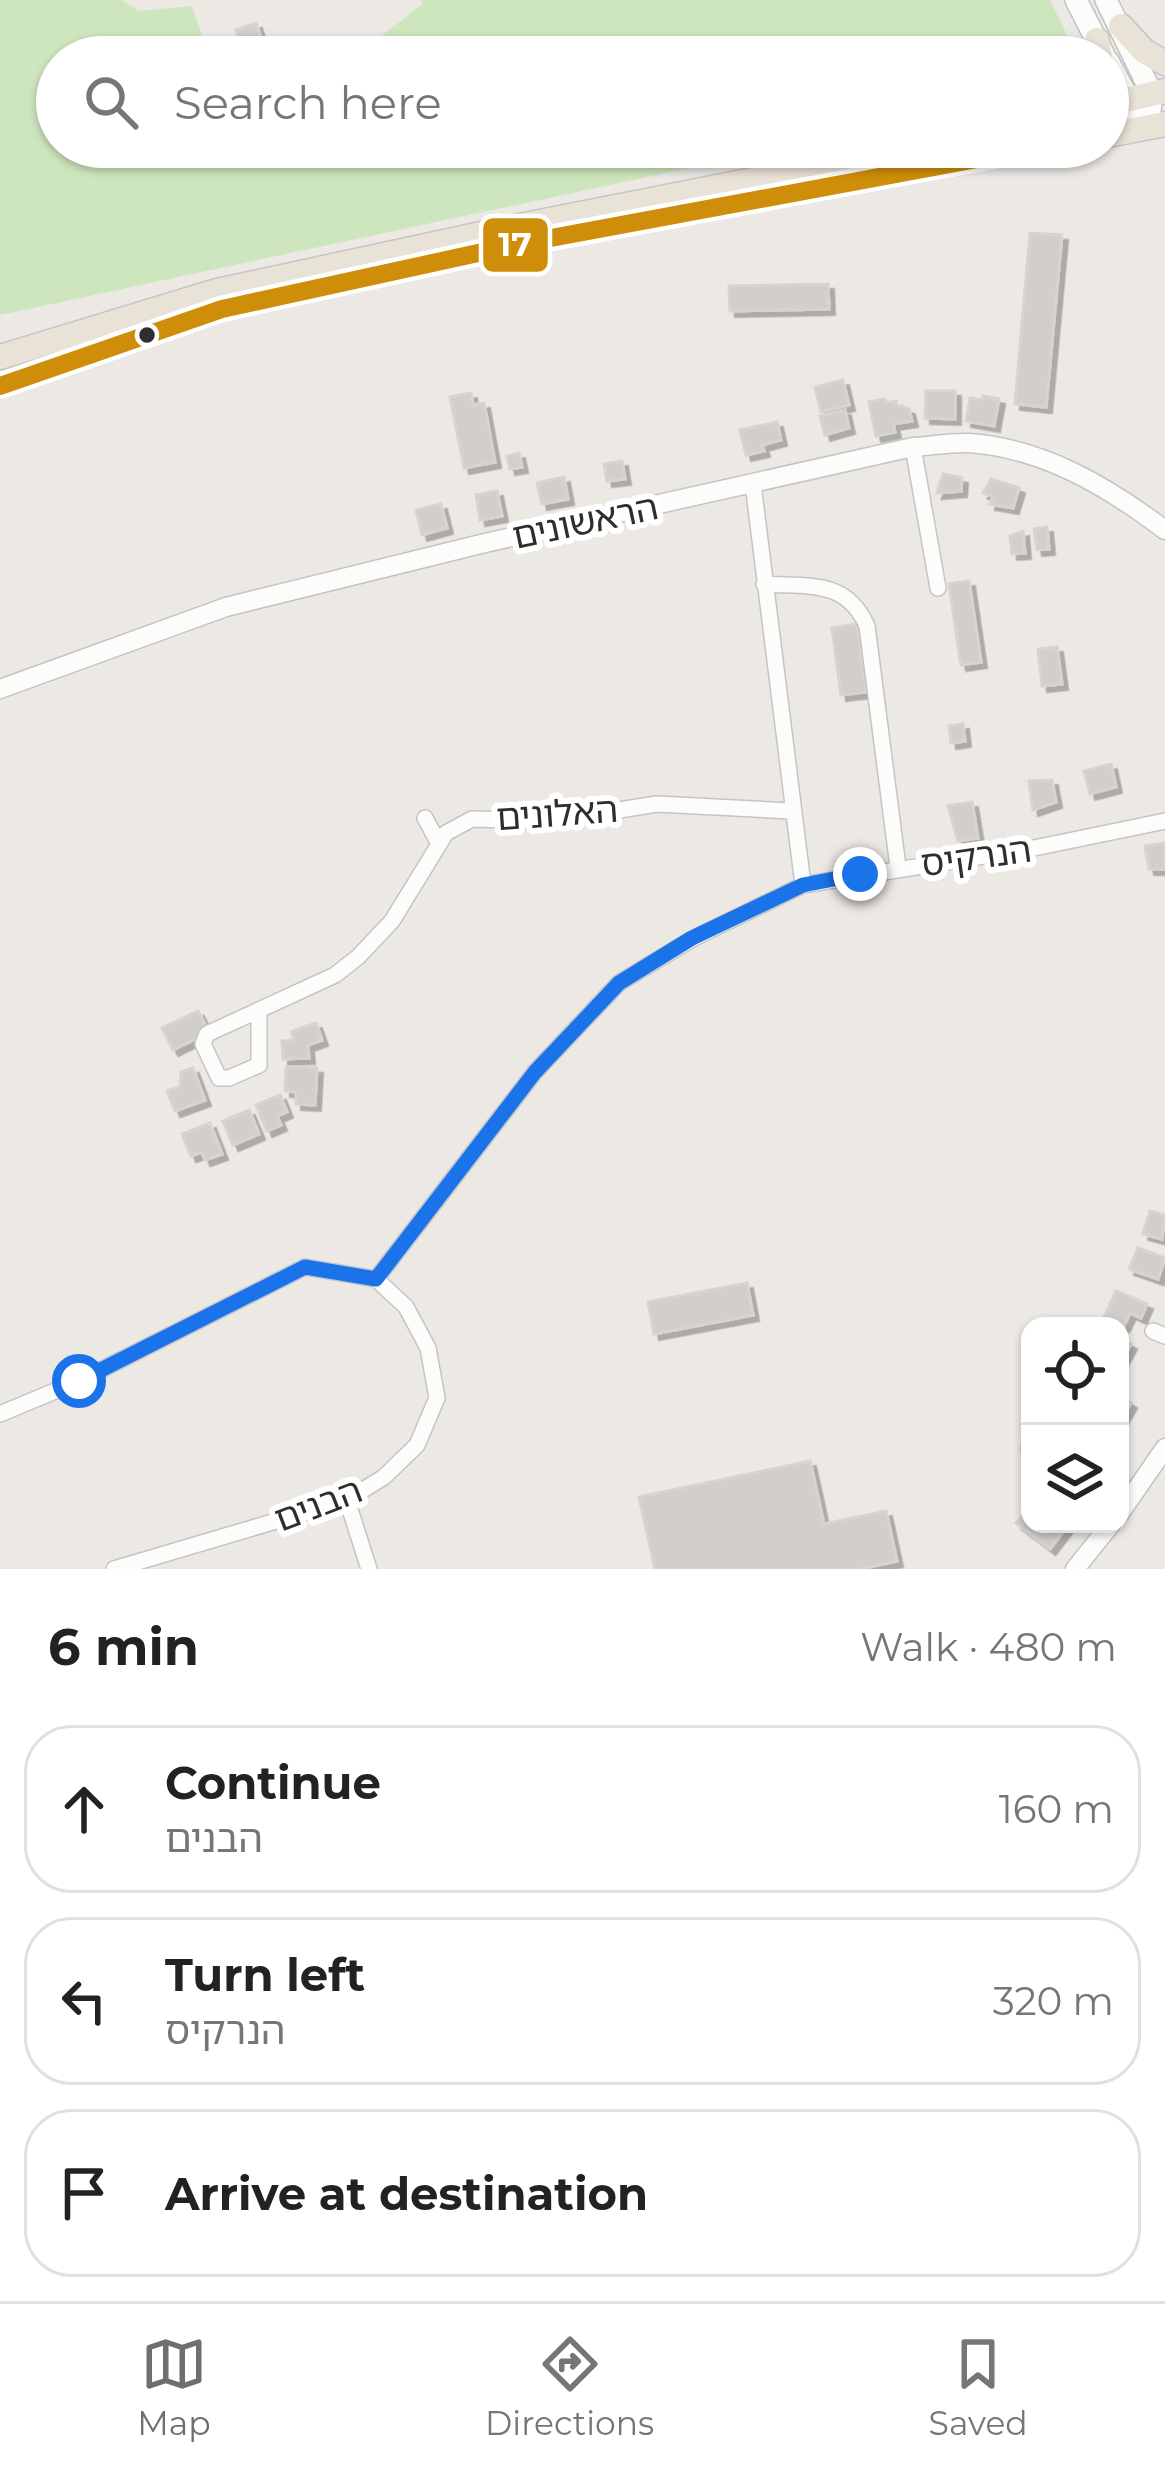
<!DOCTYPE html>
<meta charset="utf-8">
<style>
:root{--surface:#fff;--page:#f6f6f6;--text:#222;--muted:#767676;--line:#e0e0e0;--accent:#706f6e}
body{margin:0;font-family:Montserrat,"Noto Sans Hebrew",sans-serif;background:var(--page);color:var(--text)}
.controls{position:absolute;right:36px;bottom:36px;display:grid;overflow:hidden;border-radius:24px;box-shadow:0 3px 9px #0004}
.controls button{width:108px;height:108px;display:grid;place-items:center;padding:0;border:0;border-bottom:3px solid var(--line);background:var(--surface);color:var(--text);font:60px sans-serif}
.stop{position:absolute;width:36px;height:36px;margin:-27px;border:9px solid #1a73e8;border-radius:50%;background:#fff}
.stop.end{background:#1a73e8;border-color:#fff;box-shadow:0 3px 12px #0008}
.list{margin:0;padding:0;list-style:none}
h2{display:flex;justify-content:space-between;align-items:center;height:156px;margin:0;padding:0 48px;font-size:51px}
h2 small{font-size:39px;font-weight:400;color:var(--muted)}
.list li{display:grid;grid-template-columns:78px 1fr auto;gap:36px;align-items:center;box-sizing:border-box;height:168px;margin:0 24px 24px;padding:0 24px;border:3px solid var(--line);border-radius:48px}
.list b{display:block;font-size:45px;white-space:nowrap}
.list p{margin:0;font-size:39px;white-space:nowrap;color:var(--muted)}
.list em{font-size:39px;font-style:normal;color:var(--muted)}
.icon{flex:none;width:66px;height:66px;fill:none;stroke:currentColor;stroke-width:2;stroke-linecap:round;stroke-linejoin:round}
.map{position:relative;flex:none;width:1165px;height:1569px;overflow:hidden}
.search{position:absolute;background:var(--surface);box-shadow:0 3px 9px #0004;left:36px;right:36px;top:36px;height:132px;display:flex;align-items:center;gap:30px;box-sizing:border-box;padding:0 42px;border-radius:66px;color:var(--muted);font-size:45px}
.sheet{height:732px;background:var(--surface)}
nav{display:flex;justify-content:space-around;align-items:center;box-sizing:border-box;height:168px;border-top:3px solid var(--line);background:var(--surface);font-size:33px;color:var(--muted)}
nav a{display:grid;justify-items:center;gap:6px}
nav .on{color:var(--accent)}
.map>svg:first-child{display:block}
.green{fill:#cee6be}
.building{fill:#d1cecb;stroke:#d7d4d0;stroke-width:3;filter:url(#shadow)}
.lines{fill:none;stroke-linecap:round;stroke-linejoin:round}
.minor-casing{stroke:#c5c4c5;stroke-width:18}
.tertiary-casing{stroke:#c5c4c5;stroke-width:21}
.secondary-casing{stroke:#c5c4c5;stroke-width:24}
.trunk-casing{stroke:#c6c5c4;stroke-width:27}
.minor{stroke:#fcfcfb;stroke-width:15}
.tertiary{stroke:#fcfcfb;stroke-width:18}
.secondary{stroke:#fcfcfb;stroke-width:21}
.trunk{stroke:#e9e2d6;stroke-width:24}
.bus-1-casing{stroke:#fff;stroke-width:27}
.bus-1{stroke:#cf8e09;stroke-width:18}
.route{stroke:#1a73e8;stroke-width:15}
.bus-dot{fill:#2e2e2e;stroke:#fff;stroke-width:4.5}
.labels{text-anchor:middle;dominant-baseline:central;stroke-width:12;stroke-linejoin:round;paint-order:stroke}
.street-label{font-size:36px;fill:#2e2e2e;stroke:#fff}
.line-badge{stroke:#fff;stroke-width:4.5}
.badge-label{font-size:33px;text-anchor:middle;font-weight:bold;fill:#fff}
</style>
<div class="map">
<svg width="1165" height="1569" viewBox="0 0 1165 1569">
<defs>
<filter id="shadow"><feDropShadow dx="5.5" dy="5.5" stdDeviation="0" flood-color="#0004"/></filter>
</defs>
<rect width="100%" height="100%" fill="#ece8e4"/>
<path class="green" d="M0,0H122L138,11L192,6L209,57H57V147H788L0,315Z
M420,0H1050L1077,56L326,57L372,43L423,4Z"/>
<path class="building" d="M256,23L267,55L245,57L236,30Z
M1030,233L1062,235L1046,407L1015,404Z
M828,284L829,309L730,311L729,286Z
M843,380L849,405L821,412L815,387Z
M926,391H955V419L925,418Z
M471,393L473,405L484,403L495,462L464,468L450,397Z
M983,396L999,399L994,426L966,421L970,398L982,400Z
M885,399L886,403L896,401L897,406L909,409L912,421L893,424L895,432L876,436L869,402Z
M845,410L849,428L825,435L820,416Z
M777,422L781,440L762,445L764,451L746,455L740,430Z
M519,453L522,467L510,469L507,456Z
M622,461L625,479L607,481L604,464Z
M943,474L962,478L961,491L937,493Z
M564,477L568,499L542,504L537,483Z
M991,479L1019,488L1013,508L990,504L993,496L983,493Z
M497,491L502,516L480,520L476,495Z
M441,504L447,528L422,535L416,510Z
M1047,527L1049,549L1037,550L1034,529Z
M1023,531L1025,553L1012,554L1010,536Z
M969,581L981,662L961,665L949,584Z
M857,624L866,692L841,695L832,628Z
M1057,647L1062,684L1042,686L1038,649Z
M963,724L965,741L951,743L949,726Z
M1111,764L1116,787L1090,794L1084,771Z
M1052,780L1056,802L1033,810L1029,781Z
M972,802L978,838L958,841L948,806Z
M1165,843V869H1149L1145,846Z
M198,1011L209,1032L173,1050L162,1028Z
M316,1023L322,1040L308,1045L309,1058L283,1059L282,1041L294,1040L291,1032Z
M286,1067L317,1068L315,1105L296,1104V1092L285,1091Z
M193,1068L205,1100L175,1111L167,1091L180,1087L181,1072Z
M280,1095L287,1112L277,1116L281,1125L267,1131L256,1105Z
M249,1110L259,1134L233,1145L223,1121Z
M210,1123L222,1154L205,1160L202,1152L191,1156L182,1134Z
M1150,1211L1165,1215L1162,1239L1143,1234Z
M1138,1248L1165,1258L1158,1279L1129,1269Z
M747,1283L753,1315L654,1334L648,1302Z
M1116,1291L1147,1304L1141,1318L1130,1313L1124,1326L1104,1317Z
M1120,1338L1131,1344L1120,1364Z
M1120,1396L1131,1403L1120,1422Z
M810,1461L824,1524L886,1511L897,1561L860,1569H655L639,1497Z
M1028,1509L1030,1524H1069L1050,1549L1016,1523Z"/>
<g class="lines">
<defs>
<path id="minor" d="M913,447L938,588
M753,484L803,885
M764,584C809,587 846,579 867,626L898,867
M425,818L439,844
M259,1010V1065L229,1078H219L203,1044L207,1034L335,975L358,957L392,921L446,833L472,819L550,821L657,804L791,811
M376,1279L535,1072L619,983L692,939L803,885L1034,848L1165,821
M1153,1331L1165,1336
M0,1414L79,1381L305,1267L376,1279L406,1307L428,1348L437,1398L417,1445L384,1477L347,1500L114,1569
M1029,1449L1030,1450
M347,1500L369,1569"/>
<path id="tertiary" d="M0,689L226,607L485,543L913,447C931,446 951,442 969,443C1043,448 1108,487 1165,530
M1120,1513L1165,1448
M1075,1569L1111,1524"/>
<path id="secondary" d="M1076,0L1103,53
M1106,0L1152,94L1148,127
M1108,61L1136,113"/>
<path id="trunk" d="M1121,26L1144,51L1165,63
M1097,40L1100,57
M1108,104L1165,91
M1108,135L1165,124
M0,357L217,291L509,228L920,147
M0,386L222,309L524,243L1041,147"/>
</defs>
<use href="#minor" class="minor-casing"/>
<use href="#tertiary" class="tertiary-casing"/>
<use href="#secondary" class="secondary-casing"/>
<use href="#trunk" class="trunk-casing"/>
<use href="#minor" class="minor"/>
<use href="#tertiary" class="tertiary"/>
<use href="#secondary" class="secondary"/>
<use href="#trunk" class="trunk"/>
<defs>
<path id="bus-1" d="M0,386L222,309L524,243L1041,147"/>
</defs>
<use href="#bus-1" class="bus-1-casing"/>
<use href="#bus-1" class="bus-1"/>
</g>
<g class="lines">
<path class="route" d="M79,1381L305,1267L376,1279L535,1072L619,983L692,938L803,885L860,874"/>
</g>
<circle class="bus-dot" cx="147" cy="335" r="10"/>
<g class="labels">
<g class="street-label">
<text transform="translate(585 521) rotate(-12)">הראשונים</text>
<text transform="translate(557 813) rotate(-4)">האלונים</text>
<text transform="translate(976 856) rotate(-8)">הנרקיס</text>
<text transform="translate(318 1504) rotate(-21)">הבנים</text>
</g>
</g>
<rect class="line-badge" x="481" y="216" width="69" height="58" rx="12" fill="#cf8e09"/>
<g class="badge-label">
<text x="515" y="256">17</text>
</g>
</svg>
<div class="controls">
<button><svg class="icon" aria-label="locate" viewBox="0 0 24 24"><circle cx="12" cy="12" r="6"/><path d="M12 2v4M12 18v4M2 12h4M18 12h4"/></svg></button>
<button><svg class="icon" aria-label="layers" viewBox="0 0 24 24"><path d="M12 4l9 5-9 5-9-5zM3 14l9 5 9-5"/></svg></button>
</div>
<div class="stop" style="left:79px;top:1381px"></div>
<div class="stop end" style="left:860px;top:874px"></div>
<div class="search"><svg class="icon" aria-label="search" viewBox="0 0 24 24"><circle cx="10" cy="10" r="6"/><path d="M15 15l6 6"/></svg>Search here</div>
</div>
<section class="sheet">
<h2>6 min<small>Walk · 480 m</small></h2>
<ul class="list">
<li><svg class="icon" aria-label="ahead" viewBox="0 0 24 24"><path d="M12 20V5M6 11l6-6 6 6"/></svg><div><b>Continue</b><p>הבנים</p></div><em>160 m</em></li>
<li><svg class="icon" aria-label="left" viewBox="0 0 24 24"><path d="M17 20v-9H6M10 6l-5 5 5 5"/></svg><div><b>Turn left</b><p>הנרקיס</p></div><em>320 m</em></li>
<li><svg class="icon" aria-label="arrive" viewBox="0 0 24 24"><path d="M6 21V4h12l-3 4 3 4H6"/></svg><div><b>Arrive at destination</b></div></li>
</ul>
</section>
<nav>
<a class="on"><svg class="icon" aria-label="map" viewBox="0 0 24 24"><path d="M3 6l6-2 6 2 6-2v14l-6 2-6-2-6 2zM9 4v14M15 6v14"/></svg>Map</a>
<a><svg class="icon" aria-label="directions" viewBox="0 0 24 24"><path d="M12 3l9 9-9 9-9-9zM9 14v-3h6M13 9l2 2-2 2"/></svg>Directions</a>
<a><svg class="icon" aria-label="saved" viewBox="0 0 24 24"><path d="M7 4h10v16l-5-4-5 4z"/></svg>Saved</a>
</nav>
